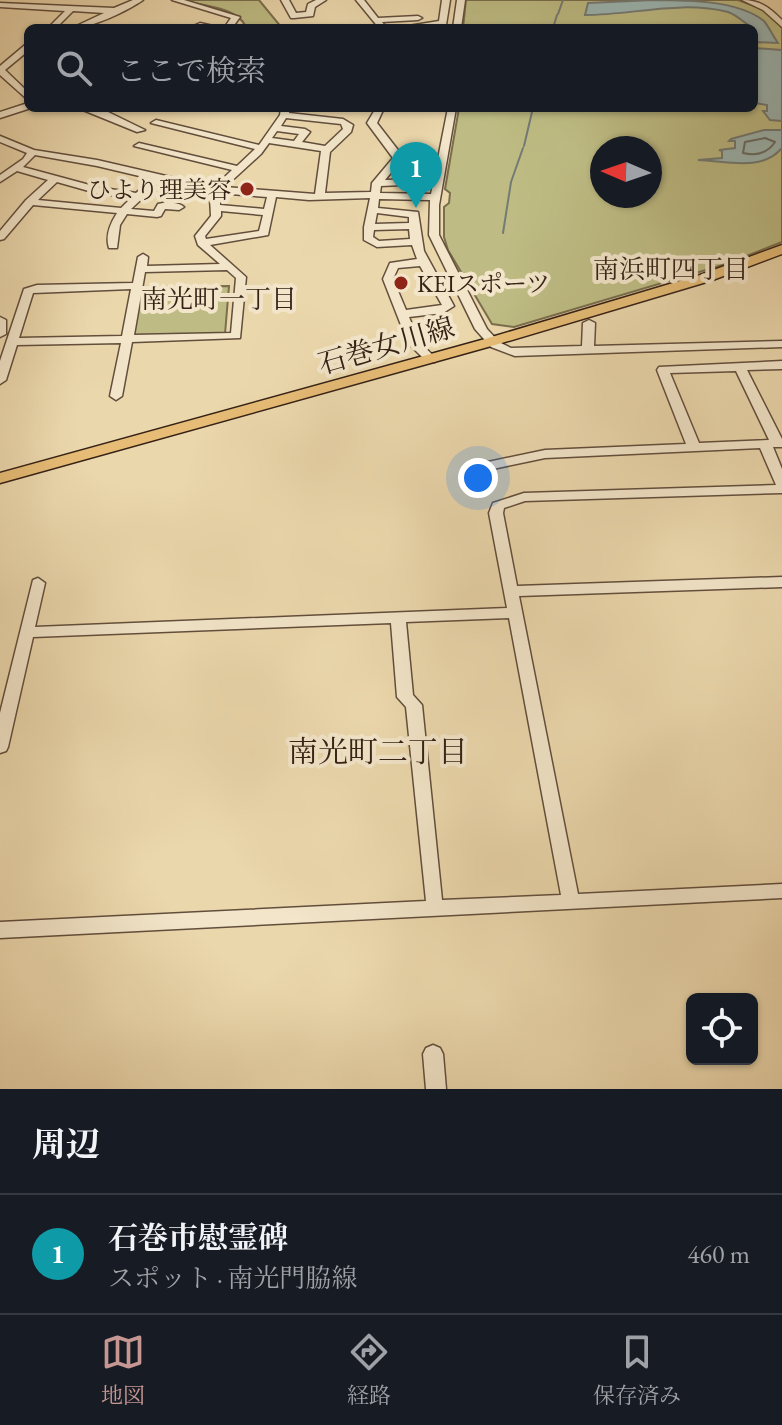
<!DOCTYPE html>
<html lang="ja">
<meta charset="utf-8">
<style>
:root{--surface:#171b24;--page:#242831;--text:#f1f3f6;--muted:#9ea1a6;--line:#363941;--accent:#c59692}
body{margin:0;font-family:"EB Garamond","Noto Serif JP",serif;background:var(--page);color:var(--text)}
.controls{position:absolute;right:24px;bottom:24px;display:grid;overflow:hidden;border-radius:12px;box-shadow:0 2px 6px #0004}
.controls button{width:72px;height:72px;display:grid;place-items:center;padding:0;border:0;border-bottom:2px solid var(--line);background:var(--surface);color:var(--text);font:40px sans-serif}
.compass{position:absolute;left:590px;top:136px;width:72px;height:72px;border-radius:50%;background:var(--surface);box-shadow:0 2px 6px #0004;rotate:272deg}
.you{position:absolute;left:478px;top:478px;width:28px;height:28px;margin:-20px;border:6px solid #fff;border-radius:50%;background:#1a73e8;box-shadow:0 0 0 12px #1a73e833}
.badge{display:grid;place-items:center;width:52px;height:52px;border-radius:50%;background:var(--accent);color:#fff;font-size:26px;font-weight:700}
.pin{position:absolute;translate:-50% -66px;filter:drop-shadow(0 2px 4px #0008)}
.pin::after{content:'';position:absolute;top:42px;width:28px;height:24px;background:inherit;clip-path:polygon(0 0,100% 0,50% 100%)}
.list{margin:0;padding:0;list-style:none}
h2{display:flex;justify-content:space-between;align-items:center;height:104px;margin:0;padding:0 32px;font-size:34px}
h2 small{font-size:26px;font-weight:400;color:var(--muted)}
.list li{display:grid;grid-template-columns:52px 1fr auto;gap:24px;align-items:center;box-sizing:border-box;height:120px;padding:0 32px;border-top:2px solid var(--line)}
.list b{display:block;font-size:30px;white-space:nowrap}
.list p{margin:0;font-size:26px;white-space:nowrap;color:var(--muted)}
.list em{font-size:26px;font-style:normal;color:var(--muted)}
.icon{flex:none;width:44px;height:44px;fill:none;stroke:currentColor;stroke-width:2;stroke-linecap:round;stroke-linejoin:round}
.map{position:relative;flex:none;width:782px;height:1089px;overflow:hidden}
.search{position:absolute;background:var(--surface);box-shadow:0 2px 6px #0004;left:24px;right:24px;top:24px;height:88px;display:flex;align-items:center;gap:20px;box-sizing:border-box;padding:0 28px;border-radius:12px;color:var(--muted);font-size:30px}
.sheet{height:224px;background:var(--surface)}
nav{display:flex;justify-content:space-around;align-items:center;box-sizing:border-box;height:112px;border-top:2px solid var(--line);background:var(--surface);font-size:22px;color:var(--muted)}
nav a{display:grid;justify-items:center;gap:4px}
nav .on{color:var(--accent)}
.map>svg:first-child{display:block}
.green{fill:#bebc84;stroke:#7a6e4d;stroke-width:2;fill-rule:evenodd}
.water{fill:#9cb7b4;stroke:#737b75;stroke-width:2}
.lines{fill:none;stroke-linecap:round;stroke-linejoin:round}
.shore{stroke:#686c65;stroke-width:2}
.stream{stroke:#737b75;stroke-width:2}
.minor-casing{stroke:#624e3c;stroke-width:3}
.major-casing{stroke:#352116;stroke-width:3}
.minor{fill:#f2e5c9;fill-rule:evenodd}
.major{fill:#e6bc76;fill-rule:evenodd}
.poi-dot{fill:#8f2418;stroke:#f2e5c9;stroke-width:3}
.labels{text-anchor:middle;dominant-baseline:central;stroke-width:8;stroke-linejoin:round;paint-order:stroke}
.far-poi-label{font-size:24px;fill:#352116;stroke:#f2e5c9;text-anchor:end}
.far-neighbourhood-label{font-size:26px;fill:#352116;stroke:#f2e5c9}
.street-label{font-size:28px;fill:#352116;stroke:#f2e5c9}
.neighbourhood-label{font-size:30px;fill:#352116;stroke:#f2e5c9}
</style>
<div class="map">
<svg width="782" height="1089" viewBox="0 0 782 1089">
<rect width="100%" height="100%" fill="#ebd7ac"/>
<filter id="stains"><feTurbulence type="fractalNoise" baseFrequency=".0025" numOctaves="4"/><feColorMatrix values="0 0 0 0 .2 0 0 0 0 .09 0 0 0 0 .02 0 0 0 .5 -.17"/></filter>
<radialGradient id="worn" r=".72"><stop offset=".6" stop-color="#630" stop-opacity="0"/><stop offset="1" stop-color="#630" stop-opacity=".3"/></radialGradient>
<path class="green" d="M179,0H259L282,28H246C240,7 198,5 179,0Z
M466,0H738L770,12L782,28V242L726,264L514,327L492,324L448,250L444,237V207L449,203L450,193L445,189L459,108H754V28H463ZM602,148H650V196H602Z
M229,286L225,334L133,336L142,287Z"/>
<path class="water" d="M653,0C686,0 738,0 764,21C769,27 773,36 778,43L754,42V28C746,25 739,16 728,12C680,0 634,15 585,15L588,3Z
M754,48L782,50V121L770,120L763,111H767V105L754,103Z
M764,130H782V148C762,172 726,161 698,160L722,158V151L719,150L735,148V141H729L731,139Z"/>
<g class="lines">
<path class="shore" d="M765,138L775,142C767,154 756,156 743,153L745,142Z"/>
<path class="stream" d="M558,14L563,0
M553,28L557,15
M524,146L532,112
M503,233L511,182L523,148"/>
<defs>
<path id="minor" d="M133,0H143C127,11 92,28 72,28L104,13L73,11L56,28H48L65,11L0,7V3L114,8Z
M172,0H184L240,17L232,28H224L231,18Z
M281,0H289L296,13L306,12L308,4L316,0H326L315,7L313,16L294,18H291Z
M356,0H364L378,18L418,16L422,18L418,20L382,22L386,27L379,28Z
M442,0H450L446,25L396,28L439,21Z
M457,0H465L461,28H453Z
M742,0C760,0 770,8 782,20V27L763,10Z
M200,23L222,28H189Z
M25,45H28V51L5,70L28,92V100L0,75V66Z
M28,103V108H31L0,118V112Z
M78,108L106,111L145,130L137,132Z
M281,108H289V113L343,119L353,125L351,132L330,152L325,193L371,192L372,183L393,158L367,123L376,108H384L377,123L401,154L403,158L398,164L422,165L427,168L423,184L381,186L380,193L431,194L448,108H456L439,205V235L487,329L499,342L511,348L582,346L583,323L589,320L595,323L594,346L782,341V347L515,356L491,347L475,329L429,235L430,200L379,199L378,208L418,212L424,251L454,306L443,313L409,317L419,342L437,359L435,362H427L408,343L383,279L390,263L417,259L412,245L377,247L364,240V227L370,198L309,200L276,197L268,235L210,245L246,277L240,338L132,342L122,396L116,400L110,396L121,343L17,345L6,380L0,384V361L24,289L37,285L133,283L138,257L143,254L148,257L147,266L220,264L198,245L195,236L211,216L210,198L205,191L161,181L131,209L154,211L158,204C166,202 179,202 184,207L179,210L165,209L161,216L157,217L127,214L120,225L117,248H109C105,236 110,224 117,213L33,205L4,239L0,240V231L26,200L48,180L17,171L0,182V175L23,159L27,153L0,142V136L34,150L97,160L214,187L232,170L134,146L139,143L237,166L255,149L151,123L156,120L259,145L280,115ZM286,118L341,124L343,129L325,146L302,142L310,132L305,129L281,126ZM277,131L299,134L294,141L272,138ZM269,143L321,151L315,194L225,187L261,154ZM35,155L97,166L152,179L136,193L97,187L23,167ZM394,169L417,171L416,179L385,180ZM57,182L96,193L131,198L121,208L38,200ZM216,193H217L267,197L264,209L220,205V198ZM221,211L263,215L259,231L206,239L205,236L221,216ZM377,213L409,217V223L375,224ZM409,229L410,239L379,241L373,237L374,230ZM420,266L442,305L406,310L393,279L398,268ZM227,270L236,278L231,333L134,335L145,272ZM131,289L122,336L19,338L33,293Z
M0,317L6,320V334L0,337Z
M782,361V369L747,370L782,439V447H773L782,469V493L525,501L504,508L503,513L517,586L782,577V587L519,596L578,894L782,884V898L0,938V922L426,901L406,707L397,697L391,623L33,637L8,747L6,751L0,753V713L33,580L38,578L45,583L35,627L507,608L489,513L493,503L524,493L776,485L760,448L545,458L488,470L481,466L483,463L545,450L686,444L657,370L659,367ZM736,371L769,440L699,443L670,373ZM509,618L561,895L442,900L422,705L413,695L406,622Z
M433,1045L440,1048L443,1054L446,1089H426L423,1054L426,1048Z"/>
<path id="major" d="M782,245V254L710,281L495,345L0,483V473L485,339L700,275Z"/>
</defs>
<use href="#minor" class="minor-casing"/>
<use href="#major" class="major-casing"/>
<use href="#minor" class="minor"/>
<use href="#major" class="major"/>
</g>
<g class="poi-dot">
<circle cx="247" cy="189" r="8"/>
<circle cx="401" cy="283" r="8"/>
</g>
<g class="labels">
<g class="far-poi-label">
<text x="231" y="189">ひより理美容</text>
<text x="417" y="283" text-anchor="start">KEIスポーツ</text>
</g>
<g class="far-neighbourhood-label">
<text x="671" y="269">南浜町四丁目</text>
<text x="219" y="299">南光町一丁目</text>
</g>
<g class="street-label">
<text transform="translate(386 345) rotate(-16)">石巻女川線</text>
</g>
<g class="neighbourhood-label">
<text x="378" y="751">南光町二丁目</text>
</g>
</g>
<rect width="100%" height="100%" filter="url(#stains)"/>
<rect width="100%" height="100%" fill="url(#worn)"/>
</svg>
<div class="controls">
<button><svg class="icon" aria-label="locate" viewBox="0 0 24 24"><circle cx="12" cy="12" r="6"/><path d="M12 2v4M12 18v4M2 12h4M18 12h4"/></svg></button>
</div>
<svg class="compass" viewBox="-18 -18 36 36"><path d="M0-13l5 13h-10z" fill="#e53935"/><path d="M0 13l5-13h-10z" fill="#9ea1a6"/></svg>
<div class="you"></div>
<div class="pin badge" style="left:416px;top:208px;background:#0f9aa8">1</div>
<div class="search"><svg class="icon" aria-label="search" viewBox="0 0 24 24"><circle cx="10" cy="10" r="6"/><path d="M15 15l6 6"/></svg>ここで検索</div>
</div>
<section class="sheet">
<h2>周辺<small></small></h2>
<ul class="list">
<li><span class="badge" style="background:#0f9aa8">1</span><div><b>石巻市慰霊碑</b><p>スポット · 南光門脇線</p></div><em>460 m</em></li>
</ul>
</section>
<nav>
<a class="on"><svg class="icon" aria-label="map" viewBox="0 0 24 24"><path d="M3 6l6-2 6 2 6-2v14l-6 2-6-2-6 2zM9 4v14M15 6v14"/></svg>地図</a>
<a><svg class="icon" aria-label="directions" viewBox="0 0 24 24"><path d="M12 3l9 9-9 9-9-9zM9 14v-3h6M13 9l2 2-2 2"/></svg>経路</a>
<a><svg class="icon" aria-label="saved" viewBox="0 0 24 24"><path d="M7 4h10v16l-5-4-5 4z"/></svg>保存済み</a>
</nav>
